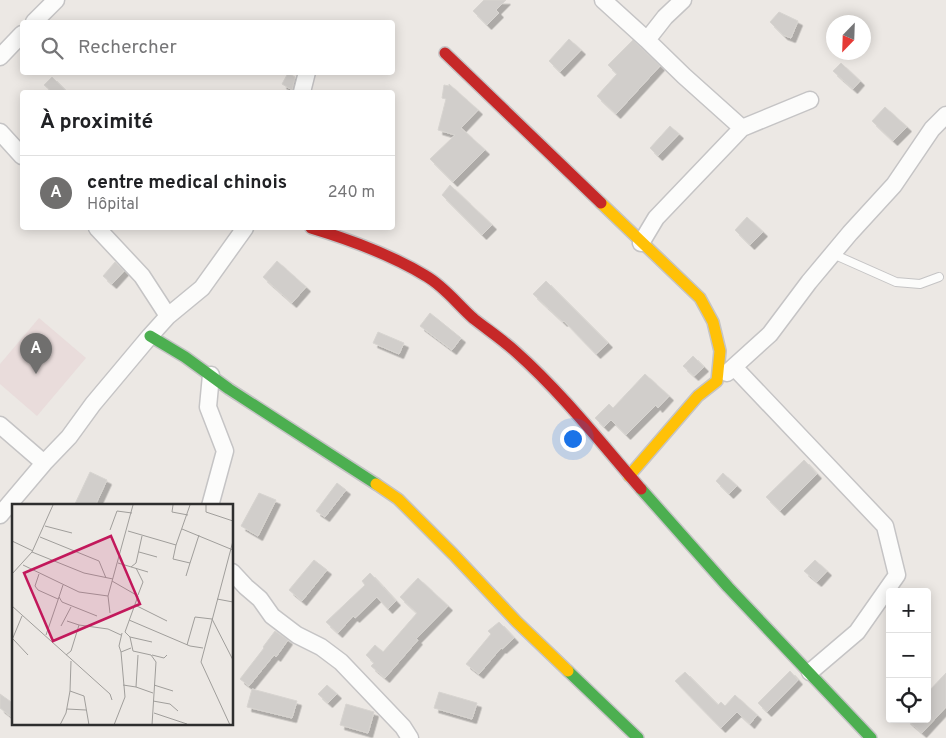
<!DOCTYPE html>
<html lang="fr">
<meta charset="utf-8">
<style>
:root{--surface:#fff;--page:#f6f6f6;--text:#202124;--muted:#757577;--line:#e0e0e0;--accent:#706f6e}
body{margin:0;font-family:Overpass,sans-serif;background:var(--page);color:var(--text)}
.controls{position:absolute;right:15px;bottom:15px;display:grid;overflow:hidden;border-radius:5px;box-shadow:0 2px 12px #0003}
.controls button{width:45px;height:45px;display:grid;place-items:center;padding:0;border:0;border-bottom:1px solid var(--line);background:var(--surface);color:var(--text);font:25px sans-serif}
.compass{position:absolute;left:826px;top:15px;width:45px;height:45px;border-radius:50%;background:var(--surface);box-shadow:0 2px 12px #0003;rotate:203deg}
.you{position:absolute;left:572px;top:438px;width:18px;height:18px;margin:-12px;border:4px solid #fff;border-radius:50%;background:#1a73e8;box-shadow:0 0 0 8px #1a73e833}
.badge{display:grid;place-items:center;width:32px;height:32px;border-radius:50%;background:var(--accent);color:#fff;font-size:16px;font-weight:700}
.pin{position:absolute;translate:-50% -41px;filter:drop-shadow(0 1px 2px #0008)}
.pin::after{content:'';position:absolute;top:26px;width:18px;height:15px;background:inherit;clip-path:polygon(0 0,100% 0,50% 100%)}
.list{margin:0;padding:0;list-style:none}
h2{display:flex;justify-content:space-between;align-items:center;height:65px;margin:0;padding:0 20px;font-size:21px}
h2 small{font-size:16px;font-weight:400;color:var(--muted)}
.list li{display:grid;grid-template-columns:32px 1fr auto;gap:15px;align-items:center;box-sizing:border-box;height:75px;padding:0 20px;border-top:1px solid var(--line)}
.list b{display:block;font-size:19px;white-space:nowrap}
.list p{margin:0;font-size:16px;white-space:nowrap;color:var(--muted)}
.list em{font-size:16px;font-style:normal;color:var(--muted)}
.icon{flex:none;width:28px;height:28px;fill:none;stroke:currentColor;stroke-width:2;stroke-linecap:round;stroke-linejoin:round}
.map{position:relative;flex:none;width:946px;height:738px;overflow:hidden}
.search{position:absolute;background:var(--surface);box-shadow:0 2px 12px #0003;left:20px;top:20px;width:375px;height:55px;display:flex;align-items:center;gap:12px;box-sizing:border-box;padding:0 18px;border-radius:5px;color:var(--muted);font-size:19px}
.panel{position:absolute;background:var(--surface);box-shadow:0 2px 12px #0003;left:20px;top:90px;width:375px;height:140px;border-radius:5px}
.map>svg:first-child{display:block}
.medical{fill:#e9dcdb}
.building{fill:#d1cecb;stroke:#d7d4d0;filter:url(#shadow)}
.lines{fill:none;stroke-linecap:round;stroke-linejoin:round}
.lane-casing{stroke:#c5c4c5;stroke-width:10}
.street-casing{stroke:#c5c4c5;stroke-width:19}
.fast-casing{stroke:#c5c4c5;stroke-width:14}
.slow-casing{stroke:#c5c4c5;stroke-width:14}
.jam-casing{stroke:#c5c4c5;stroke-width:14}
.lane{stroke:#fcfcfb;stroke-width:8}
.street{stroke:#fcfcfb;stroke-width:16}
.fast{stroke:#4caf50;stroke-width:11}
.slow{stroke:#ffc107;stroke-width:11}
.jam{stroke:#c62828;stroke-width:11}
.inset-road{fill:none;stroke:#a09e9b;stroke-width:1}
.view{fill:#c2185b;fill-opacity:0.15;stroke:#c2185b;stroke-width:2.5}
.inset-edge{fill:none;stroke:#2e2e2e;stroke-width:2.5}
</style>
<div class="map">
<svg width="946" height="738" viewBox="0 0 946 738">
<defs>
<filter id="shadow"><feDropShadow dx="4.5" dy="4.5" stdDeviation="0" flood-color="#0004"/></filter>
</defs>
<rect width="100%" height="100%" fill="#ece8e4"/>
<path class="medical" d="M39,318L86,358L37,416L0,384V364Z"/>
<path class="building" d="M484,0H506L496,10L499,13L487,25L473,11Z
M779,12L798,21L791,38L783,35L770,22Z
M569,39L581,50L560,72L549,61Z
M633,40L660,66L616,114L597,96L617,74L608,65Z
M841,63L860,81L853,89L833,71Z
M288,73L295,77L292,90L282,84Z
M52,77L67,92H52L44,85Z
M449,84L478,110L461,128L485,150L453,182L430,159L455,135L438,130L446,99L442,98L444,85L449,86Z
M885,107L907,127L893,141L872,121Z
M670,126L679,134L658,156L650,148Z
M450,185L492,225L482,235L442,195Z
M747,217L763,232L750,245L735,230Z
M277,261L306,287L292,303L263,277Z
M115,262L124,271L112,284L103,276Z
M546,281L608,343L596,354L564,321L563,322L533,294Z
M430,313L461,338L452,350L420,326Z
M378,332L404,343L399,354L373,343Z
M693,356L704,367L694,376L683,366Z
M645,374L669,396L658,408L656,405L626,435L611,420L604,427L595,418L609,404L613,408Z
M804,460L817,474L780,511L766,497Z
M90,472L107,480L95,506H74Z
M723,473L737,486L729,494L716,481Z
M337,483L346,490L325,517L316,511Z
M259,493L276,500L258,536L241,526Z
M314,560L327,570L302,601L289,590Z
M815,560L827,571L817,582L804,571Z
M370,573L396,601L388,609L377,597L355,618L353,616L338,633L326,622L365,585L362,581Z
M418,578L448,606L416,639L418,640L385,678L371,666L374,663L366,655L375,645L383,652L417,613L400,597Z
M499,622L514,638L502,649L501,648L479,674L466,664L491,634L488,631Z
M275,631L288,640L276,657L274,655L249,686L240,679L264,648L263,647Z
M790,671L798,680L767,712L758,703Z
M685,672L718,705L721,702L725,706L735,695L757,715L750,724L737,712L721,728L675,681Z
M946,673V707L922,733L906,719H927V693Z
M327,685L337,694L328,703L318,694Z
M252,689L297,701L292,718L247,707Z
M439,692L477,703L472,719L434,708Z
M0,694L14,704V719L0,708Z
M346,704L374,712L368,733L340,725Z"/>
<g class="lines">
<defs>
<path id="lane" d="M833,254L896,282L920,284L939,277"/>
<path id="street" d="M603,0L647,40
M683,0L665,17L647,40L684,76L742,128
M34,22L56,0
M0,57L22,34
M302,92L307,72
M0,132L22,156
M97,228L142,276L168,316
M641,243L656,218L742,128L810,100
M734,367L885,526L897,575L857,632L810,672
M727,373L770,334L809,282L850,233L894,185L932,129L946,115
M0,425L44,463
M210,506L225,451L208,407L211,375
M0,515L44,463L69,437L93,404L150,336L168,316L202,288L245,228
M232,572L246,587L260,599L272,616L297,635L321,647L341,662L403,727L410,738"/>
<path id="fast" d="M150,336L185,357L229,389L376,484
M641,489L728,587L871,738
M568,671L638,738"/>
<path id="slow" d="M601,203L700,298L713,322L720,351L717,381L698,396L629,476
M376,484L398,499L453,554L517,622L568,671"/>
<path id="jam" d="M445,53L601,203
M311,228C351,240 390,254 426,276C445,287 458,305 474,319C488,330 503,340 516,352C562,393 601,443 641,489"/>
</defs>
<use href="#lane" class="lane-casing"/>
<use href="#street" class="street-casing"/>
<use href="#fast" class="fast-casing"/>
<use href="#slow" class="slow-casing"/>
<use href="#jam" class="jam-casing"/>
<use href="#lane" class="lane"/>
<use href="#street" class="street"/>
<use href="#fast" class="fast"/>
<use href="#slow" class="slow"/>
<use href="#jam" class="jam"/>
</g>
<g transform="translate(12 504)">
<rect width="221" height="221" fill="#ece8e4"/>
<path class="inset-road" d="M161,1L160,8L176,11M194,1V8L221,17M33,22L60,29M170,25L221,46M98,26L105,7L120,9M116,27L164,41L161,55L178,59L174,72M28,33L87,57L94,74M0,37L21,47M164,41L178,1M20,48L72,69L101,75M127,48L145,53M106,59L136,68M178,59L187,31M11,61L67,88L96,92M119,63L124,59L130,32M124,64L131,78L126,91M0,70L20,48L41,1M27,70L23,82L26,86L46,95M100,77L126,92L113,128L118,133L121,147L139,151L144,158L140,221M51,81L47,93L50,98L85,112M205,95L221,98M123,101L155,117M0,102L98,190L100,196M98,109L96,92L121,1M117,116L178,142L191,144M67,121L96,125L109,131M49,122L59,103M34,131L47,93M118,133L140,138M1,135L16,151M0,136L10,112M175,141L183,113L200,115L221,156M109,148L107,142L110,129M54,151L59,147L67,121L55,117M140,151L152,154L155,151M59,157L58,187L72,192L77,221M111,181L124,183L126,151M142,181L161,187M124,183L141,189M141,197L158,200L166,207M55,205L74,206M142,209L175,220M48,221L54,209L58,187M102,221L113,193L109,148L119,144M218,221L189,158L221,37"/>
<path class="view" d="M99,32L128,100L41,137L12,69Z"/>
<rect width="221" height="221" class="inset-edge"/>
</g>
</svg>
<div class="controls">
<button>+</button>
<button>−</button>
<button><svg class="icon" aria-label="locate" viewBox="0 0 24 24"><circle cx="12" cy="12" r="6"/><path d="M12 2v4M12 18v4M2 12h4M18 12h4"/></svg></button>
</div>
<svg class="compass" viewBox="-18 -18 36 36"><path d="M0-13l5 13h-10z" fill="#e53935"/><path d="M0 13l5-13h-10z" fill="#757577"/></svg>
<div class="you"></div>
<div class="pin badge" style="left:36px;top:374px">A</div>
<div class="search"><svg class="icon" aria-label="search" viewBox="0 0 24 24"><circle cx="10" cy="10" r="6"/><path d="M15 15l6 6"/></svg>Rechercher</div>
<section class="panel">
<h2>À proximité<small></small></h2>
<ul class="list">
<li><span class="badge">A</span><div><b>centre medical chinois</b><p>Hôpital</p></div><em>240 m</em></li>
</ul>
</section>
</div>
